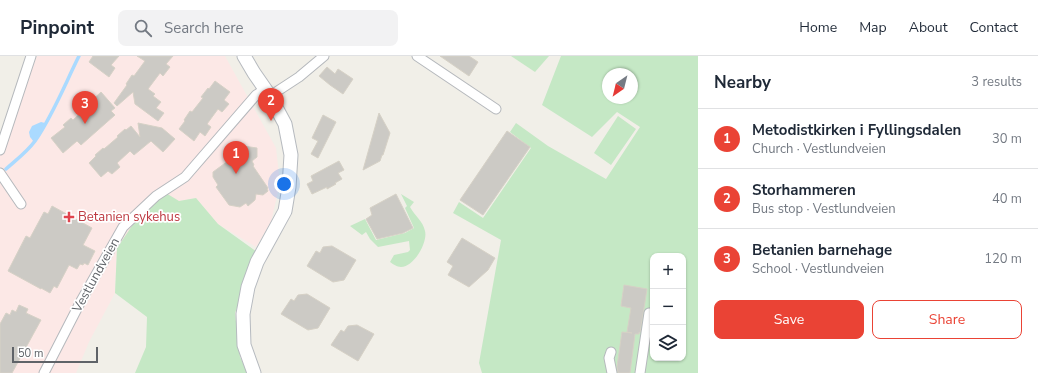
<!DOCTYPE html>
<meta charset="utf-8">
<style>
:root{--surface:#fff;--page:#f2f2f3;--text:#1f2937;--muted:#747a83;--line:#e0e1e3;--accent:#ea4335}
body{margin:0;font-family:"Nunito Sans",sans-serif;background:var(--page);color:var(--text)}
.controls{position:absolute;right:12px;bottom:12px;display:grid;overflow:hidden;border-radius:8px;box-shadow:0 1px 3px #0004}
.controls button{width:36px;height:36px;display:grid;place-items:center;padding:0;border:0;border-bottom:1px solid var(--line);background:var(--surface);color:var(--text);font:20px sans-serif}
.compass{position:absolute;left:602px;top:12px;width:36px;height:36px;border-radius:50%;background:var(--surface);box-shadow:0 1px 3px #0004;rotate:215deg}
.scale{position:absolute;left:12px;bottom:10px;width:86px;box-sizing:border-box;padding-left:4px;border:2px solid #5f6368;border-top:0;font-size:11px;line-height:14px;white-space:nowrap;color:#5f6368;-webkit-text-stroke:3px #fff;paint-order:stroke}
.you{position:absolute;left:284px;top:128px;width:14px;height:14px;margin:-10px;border:3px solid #fff;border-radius:50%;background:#1a73e8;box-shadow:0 0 0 6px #1a73e833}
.badge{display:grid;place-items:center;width:26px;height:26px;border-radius:50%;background:var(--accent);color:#fff;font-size:13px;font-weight:700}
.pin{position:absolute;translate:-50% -33px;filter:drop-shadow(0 1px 2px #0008)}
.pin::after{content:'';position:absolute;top:21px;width:14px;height:12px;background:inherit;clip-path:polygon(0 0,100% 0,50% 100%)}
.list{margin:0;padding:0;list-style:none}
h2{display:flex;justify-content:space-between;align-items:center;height:52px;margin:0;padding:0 16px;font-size:17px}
h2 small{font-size:13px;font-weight:400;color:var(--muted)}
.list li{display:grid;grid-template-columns:26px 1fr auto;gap:12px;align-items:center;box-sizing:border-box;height:60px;padding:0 16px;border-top:1px solid var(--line)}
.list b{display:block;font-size:15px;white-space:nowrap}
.list p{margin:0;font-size:13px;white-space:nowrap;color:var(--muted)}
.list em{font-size:13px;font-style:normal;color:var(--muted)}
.actions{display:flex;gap:8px;padding:12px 16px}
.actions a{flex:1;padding:9px 0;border:1px solid var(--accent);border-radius:8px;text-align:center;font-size:14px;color:var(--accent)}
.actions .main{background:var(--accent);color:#fff}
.icon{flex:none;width:22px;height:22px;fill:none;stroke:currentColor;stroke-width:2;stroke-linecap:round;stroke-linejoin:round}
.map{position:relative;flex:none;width:698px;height:317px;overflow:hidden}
header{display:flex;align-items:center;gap:24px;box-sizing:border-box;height:56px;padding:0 20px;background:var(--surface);border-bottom:1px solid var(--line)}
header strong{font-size:19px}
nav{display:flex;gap:22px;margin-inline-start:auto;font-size:14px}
.search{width:280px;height:36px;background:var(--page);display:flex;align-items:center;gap:10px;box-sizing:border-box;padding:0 14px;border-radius:8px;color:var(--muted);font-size:15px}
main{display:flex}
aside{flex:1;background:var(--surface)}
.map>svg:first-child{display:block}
.medical{fill:#fce8e6}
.green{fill:#c5e8c5;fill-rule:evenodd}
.water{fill:#aadaff}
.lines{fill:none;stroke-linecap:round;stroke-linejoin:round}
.stream{stroke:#aadaff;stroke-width:3.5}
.building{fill:#cccac5;stroke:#d6d1c6}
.street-casing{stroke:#b5b8bc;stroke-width:11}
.secondary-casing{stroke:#b6babf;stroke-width:15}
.street{stroke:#fff;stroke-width:9}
.secondary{stroke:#fff;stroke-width:13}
.health-dot{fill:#e0444e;stroke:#fff;stroke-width:1.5}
.labels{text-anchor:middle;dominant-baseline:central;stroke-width:3.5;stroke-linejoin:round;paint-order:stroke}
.health-label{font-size:13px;fill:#be3a42;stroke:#fff;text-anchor:start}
.street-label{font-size:13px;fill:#5f6368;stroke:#fff}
</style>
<header>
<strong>Pinpoint</strong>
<div class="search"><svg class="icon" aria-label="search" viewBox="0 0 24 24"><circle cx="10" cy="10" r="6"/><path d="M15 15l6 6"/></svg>Search here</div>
<nav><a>Home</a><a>Map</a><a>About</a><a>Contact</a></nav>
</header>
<main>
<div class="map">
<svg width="698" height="317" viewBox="0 0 698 317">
<rect width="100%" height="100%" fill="#f1efe8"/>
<path class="medical" d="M37,0H225L276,92L280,127L271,166L256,191L218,168L196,142L179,145L117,192L115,237L89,286L76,317H0V99Z"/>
<path class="green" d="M511,0H549L535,16Z
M561,0H698V317H482L479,307L501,184L453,157L459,146L483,162L531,92L510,76L516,67L548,90L606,123L640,71L617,56L592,81L542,49ZM608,18H632V42H608ZM653,200H683V302H653Z
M618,60L636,73L611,109L594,97Z
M161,134L179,145L196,142L218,168L257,196L235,257L240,301L248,317H135L146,291L147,261L115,237L117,192L144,152Z
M401,138L414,146L410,151C415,160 423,165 425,175C428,186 414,211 401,211C397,211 393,208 390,206L394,199L408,196L410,194L409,185L378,191L370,183L366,176L362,179L350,170L365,163L376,184L405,177L414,172L405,152L407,150Z"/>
<path class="water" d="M41,66L45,67L34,86L30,81L29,76L32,70Z"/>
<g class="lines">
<path class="stream" d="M6,113C16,104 27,96 35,85C53,59 65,28 79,0"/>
</g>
<path class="building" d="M93,0H119L111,9L115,12L109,21L89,6Z
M137,0H173L166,8L170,11L163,20L160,17L148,33L155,38L153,40L161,46L156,52L164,57L158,65L135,48L133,36L117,50L114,47L127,29L126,28L132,19L134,20L145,5Z
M440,0H469L478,6L469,20Z
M327,11L335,18L338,13L353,23L343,38L330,29L319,20Z
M215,25L230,36L224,44L229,48L222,56L218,53L207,68L211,71L205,80L200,76L194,85L179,73L185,65L184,64L190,55L192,56L203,42L201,41L208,32L209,33Z
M101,36L115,52L111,55L115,59L81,89L77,85L63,97L51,82L65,71L63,69L71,62L73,64L87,51L86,50Z
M379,57L390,77L383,99H382L380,105L363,114Z
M323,59L336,66L318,102L311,98L318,85L312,82Z
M138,67L162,72L175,83L163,96L151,85L134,99L130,95L117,107L120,111L112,118L108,115L101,121L89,107L96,100L95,99L103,92L104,93L118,81L117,80L125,73L126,74L131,70L140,81Z
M507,75L530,91L483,159L460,144Z
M243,90L257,92V101L252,105L254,109L253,110L268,132L267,133L268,135L263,139L256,138L255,144L248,150L246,147L240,151L229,149L216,131L218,129L213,121V116L232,102L233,98Z
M339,105L344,114L338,117L342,123L335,127L336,128L327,133V131L312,138L307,128L313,125L311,120Z
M396,138L413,172L403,177L377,183L366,163L372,159L370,152Z
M52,150L92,172L83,189L95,195L88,209L84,207L83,209L80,208L77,213L69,209L57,232L54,230L50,237L41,232V233L8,215L26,180L30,182L44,156L48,158Z
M462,182L495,202L488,214L469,231L448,219L453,210L447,206Z
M332,190L356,204L344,224L333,226L307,210L316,195L320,197L323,191Z
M624,229L647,233L640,277L639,276V278H635L630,317H618L617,311L622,276L632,277L627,276L631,252L621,250Z
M307,238L330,252L318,272L308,274L281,258L291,243L294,245L298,239Z
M19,249L28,253L26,257L41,264L12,317H0V268L6,257L10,259L12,254L16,256Z
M357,269L374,278L358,305L331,289L341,274L344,276L348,270Z"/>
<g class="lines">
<defs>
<path id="street" d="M417,0L496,53
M270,40L299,21L324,0
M0,94L31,0
M0,117L21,148
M611,296L609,302L612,317
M44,317L81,245L123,171L156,140L185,121L256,39L265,33
M640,317L649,257"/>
<path id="secondary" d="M244,0L254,17L270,40L285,68L291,99L289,131L285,155L257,206L248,231L243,258L244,289L254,317"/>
</defs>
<use href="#street" class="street-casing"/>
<use href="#secondary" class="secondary-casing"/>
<use href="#street" class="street"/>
<use href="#secondary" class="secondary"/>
</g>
<path class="health-dot" d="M67 155h4v4h4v4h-4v4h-4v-4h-4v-4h4z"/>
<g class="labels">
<g class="health-label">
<text x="78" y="161">Betanien sykehus</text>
</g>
<g class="street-label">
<text transform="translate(96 219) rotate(-61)">Vestlundveien</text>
</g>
</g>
</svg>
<div class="controls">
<button>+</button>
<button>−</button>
<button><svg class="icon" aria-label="layers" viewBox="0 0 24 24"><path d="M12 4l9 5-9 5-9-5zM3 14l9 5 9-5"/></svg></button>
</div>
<svg class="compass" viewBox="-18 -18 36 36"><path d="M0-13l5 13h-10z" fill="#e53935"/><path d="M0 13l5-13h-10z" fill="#747a83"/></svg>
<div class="scale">50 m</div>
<div class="you"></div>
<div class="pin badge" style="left:236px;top:118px">1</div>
<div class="pin badge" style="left:271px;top:65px">2</div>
<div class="pin badge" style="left:85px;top:68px">3</div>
</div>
<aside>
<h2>Nearby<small>3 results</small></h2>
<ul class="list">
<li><span class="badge">1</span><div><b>Metodistkirken i Fyllingsdalen</b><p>Church · Vestlundveien</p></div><em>30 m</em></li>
<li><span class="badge">2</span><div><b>Storhammeren</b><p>Bus stop · Vestlundveien</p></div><em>40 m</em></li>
<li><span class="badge">3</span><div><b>Betanien barnehage</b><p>School · Vestlundveien</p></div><em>120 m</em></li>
</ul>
<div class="actions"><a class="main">Save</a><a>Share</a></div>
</aside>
</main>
